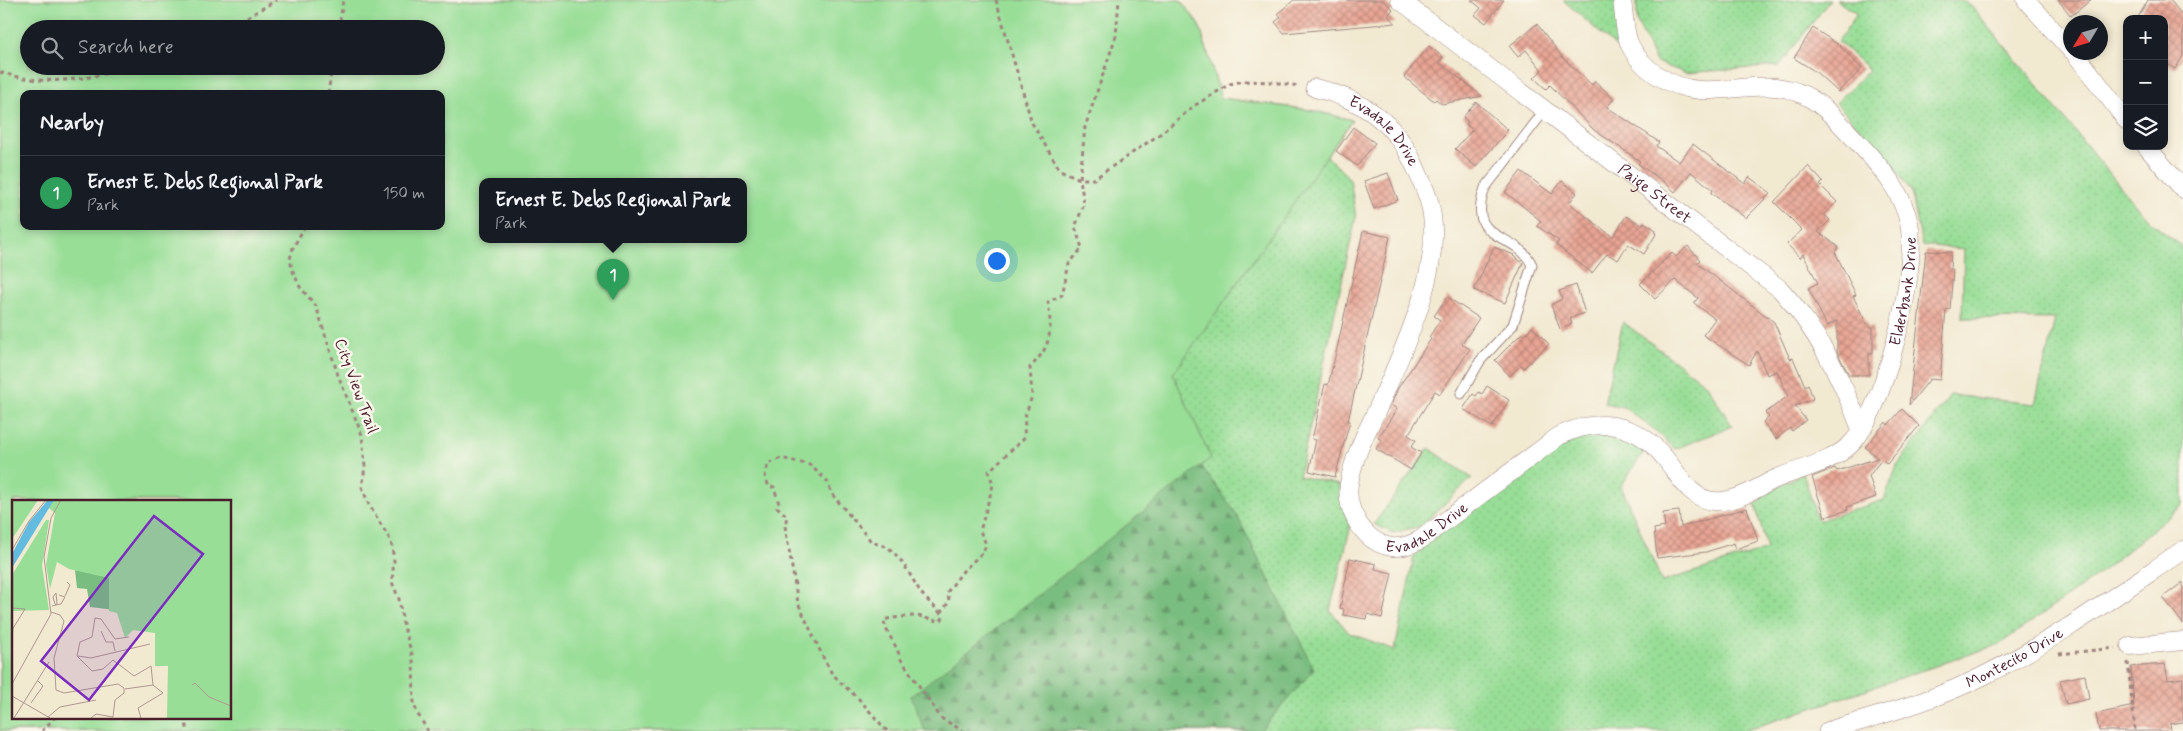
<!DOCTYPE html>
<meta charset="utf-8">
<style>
:root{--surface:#171b24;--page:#242831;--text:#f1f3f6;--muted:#9ea1a6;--line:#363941;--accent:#db2777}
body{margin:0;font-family:Mynerve,sans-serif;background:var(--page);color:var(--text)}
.controls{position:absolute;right:15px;top:15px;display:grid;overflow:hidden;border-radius:10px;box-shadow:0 2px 8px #0003}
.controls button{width:45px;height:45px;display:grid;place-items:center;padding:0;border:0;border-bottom:1px solid var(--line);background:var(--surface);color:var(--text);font:25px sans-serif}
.compass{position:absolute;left:2063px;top:15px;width:45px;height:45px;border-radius:50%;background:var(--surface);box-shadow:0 2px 8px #0003;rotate:232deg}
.you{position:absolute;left:996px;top:260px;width:18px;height:18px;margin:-12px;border:4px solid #fff;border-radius:50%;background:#1a73e8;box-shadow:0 0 0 8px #1a73e833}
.badge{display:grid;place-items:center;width:32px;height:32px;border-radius:50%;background:var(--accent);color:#fff;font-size:16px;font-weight:700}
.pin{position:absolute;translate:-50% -41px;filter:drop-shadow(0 1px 2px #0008)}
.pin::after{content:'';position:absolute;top:26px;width:18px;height:15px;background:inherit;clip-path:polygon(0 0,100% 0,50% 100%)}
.popup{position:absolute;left:479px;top:178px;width:268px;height:65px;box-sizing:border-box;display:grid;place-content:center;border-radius:10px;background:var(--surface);filter:drop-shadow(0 1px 4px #0005);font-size:16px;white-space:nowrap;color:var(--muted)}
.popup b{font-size:19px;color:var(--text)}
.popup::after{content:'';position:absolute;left:50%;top:100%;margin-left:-10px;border:10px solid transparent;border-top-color:var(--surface)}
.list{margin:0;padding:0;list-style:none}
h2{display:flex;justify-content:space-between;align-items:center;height:65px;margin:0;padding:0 20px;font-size:21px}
h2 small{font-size:16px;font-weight:400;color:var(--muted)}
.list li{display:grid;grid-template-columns:32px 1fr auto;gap:15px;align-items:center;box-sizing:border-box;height:75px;padding:0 20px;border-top:1px solid var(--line)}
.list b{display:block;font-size:19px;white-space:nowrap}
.list p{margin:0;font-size:16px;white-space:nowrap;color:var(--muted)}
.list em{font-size:16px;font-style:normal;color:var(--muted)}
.icon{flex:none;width:28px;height:28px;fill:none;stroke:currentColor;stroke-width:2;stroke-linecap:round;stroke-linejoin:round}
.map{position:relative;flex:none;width:2183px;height:731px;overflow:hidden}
.search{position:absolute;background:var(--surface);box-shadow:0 2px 8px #0003;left:20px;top:20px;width:425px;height:55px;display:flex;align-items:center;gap:12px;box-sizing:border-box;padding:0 18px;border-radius:28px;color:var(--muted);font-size:19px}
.panel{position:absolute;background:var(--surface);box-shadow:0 2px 8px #0003;left:20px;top:90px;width:425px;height:140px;border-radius:10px}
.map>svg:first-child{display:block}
.grass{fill:url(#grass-dots);stroke:#717e61;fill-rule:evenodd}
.forest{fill:url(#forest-firs);stroke:#626e56}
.park{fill:#98de97;stroke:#717e61;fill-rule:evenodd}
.building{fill:url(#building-cross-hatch)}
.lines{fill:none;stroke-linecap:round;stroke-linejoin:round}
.lane-casing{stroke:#9e847e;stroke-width:11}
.street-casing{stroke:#9e847e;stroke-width:19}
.path{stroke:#9e847e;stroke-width:3;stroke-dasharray:4 4;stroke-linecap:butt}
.lane{stroke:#fff;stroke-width:9}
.street{stroke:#fff;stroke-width:18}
.labels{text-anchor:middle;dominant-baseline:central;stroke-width:5;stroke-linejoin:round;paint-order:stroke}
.street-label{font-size:16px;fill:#4a1f2b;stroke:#fbf7ec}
.inset-road{fill:none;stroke:#af988f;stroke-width:1}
.view{fill:#7b2cbf;fill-opacity:0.15;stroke:#7b2cbf;stroke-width:2.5}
.inset-edge{fill:none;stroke:#4a1f2b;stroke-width:2.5}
</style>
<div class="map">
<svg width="2183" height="731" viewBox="0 0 2183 731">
<defs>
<pattern id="grass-dots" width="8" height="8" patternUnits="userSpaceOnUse" patternTransform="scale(1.25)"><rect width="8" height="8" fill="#98de97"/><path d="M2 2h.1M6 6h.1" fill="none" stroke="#84be82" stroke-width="1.8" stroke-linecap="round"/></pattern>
<pattern id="forest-firs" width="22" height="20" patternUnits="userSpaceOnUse" patternTransform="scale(1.25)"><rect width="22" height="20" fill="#7abd80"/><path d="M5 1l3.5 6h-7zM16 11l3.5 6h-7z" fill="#669969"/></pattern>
<pattern id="building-cross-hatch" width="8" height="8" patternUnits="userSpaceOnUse" patternTransform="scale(1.25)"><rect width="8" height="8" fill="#e8a594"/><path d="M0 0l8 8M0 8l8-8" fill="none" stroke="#be8679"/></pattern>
</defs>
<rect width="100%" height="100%" fill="#fbf7ec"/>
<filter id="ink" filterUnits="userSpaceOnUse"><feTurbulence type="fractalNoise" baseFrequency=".02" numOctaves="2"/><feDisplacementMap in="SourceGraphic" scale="10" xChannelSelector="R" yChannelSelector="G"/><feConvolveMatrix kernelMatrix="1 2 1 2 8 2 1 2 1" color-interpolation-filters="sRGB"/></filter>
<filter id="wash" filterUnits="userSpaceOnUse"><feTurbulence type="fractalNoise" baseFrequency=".0096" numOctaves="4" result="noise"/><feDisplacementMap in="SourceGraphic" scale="20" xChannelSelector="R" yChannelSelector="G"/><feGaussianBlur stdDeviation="1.12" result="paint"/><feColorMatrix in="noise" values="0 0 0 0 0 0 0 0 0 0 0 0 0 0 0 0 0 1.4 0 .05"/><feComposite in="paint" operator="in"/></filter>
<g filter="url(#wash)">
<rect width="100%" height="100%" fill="#f2e9d1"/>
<path class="grass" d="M0,0H1180L1199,24L1221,98L1310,110L1352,120L1327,156L1350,179L1356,217L1299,476L1339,485L1350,529L1330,610L1349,633L1395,650L1414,556L1448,526L1539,458L1586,430H1614L1645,450L1621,486L1662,582L1767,549L1754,500L1803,473L1818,521L1884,500L1897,466L1950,395L2035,404L2055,319L1962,318L1964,249L1922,245L1911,191L1889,160L1836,103L1869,70L1838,41L1857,14L1836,0H1963L1974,9L2149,221L2183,247V505L2091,580L2000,644L1744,731H0ZM29,29H436V66H29ZM24,94H441V226H24ZM483,181H743V239H483ZM14,501H230V717H14Z
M1563,0H1616L1625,55Z
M1637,0H1830L1779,66L1685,73L1656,62L1637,22Z
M1623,322L1707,385L1732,426L1675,449L1655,430L1623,407L1604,403Z
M1429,448L1472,478L1421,526L1393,533L1374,524Z"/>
<path class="forest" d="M678,86L1163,414L1235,512L1314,669L1260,731H864L743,239V181Z"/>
<path class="park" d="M0,0H1180L1199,24L1221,98L1310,110L1352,120L1173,374L1211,458L911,696L925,731H0ZM29,29H436V66H29ZM24,94H441V226H24ZM483,181H743V239H483ZM14,501H230V717H14Z"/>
<g id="blocks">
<path class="building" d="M1294,0H1382L1393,9L1388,16L1396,23L1284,33L1275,22L1281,17L1278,13Z
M1471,0H1504L1486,23L1475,15L1481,8Z
M2058,0H2091L2071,16Z
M2148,0H2170L2183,16V56L2175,69L2164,62V19H2137Z
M1537,24L1563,58L1592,85L1595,81L1614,99L1607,107L1659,142L1656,146L1679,162L1693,144L1745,184L1749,177L1771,193L1746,218L1711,193L1713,190L1691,172L1675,192L1663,181L1638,164L1640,161L1594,130L1550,85L1546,89L1534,78L1542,70L1526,50L1518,57L1509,46Z
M1813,28L1839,45L1862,69L1838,92L1816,72L1794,58Z
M1429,46L1443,57L1439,62L1482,96L1442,104L1436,99L1434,101L1404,77Z
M1476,102L1508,130L1476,167L1455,149L1472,130L1466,124L1468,122L1463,117Z
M1353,127L1375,143L1357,166L1336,151Z
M1808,166L1823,182L1820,185L1837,202L1824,214L1830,220L1818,232L1839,247L1835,252L1856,295L1853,296L1868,327H1873V353H1869V375H1849L1837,352V321L1827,326L1808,288L1818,283L1803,254L1800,258L1787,244L1802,230L1774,202Z
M1521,171L1552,194L1562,181L1577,193L1569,203L1613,237L1626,216L1642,225L1644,222L1656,230L1655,233L1656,234L1644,254L1628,244L1618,260L1607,254L1592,273L1556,245L1559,241L1537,226L1541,221L1505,192Z
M1388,173L1398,200L1374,209L1364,181Z
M1363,231L1390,237L1348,421H1350L1335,477L1309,471L1316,440L1312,439L1325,384L1328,385L1336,353Z
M1688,246L1700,260L1697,263L1774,322L1790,359L1793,358L1805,386L1808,384L1813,399L1795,406L1806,420L1792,431L1790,428L1776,439L1763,422L1769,417L1765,413L1788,396L1777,371L1767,375L1757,351L1749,365L1703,335L1715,319L1694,303L1698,298L1675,280L1655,299L1640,284L1672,253L1676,257Z
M1494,247L1514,255L1513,256L1523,263L1505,303L1474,290Z
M1926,251L1951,252L1950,269H1953L1950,309L1946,310L1940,380L1930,379L1909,405Z
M1576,285L1585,313L1570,318L1572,324L1560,329L1551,305L1562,299L1559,291Z
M1447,297L1479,318L1462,344L1470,349L1440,394L1435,391L1408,435L1416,440L1411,447L1421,453L1411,470L1376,449L1382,440L1378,438L1397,409L1391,405L1398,388L1431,339L1429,337L1440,320L1434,316Z
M1532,327L1549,344L1524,368L1521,365L1510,376L1495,360L1522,333L1524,335Z
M1487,386L1509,400L1492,427L1463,409L1473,394L1476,396L1479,392L1482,394Z
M1902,409L1919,426L1887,464L1882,459L1869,476L1876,497L1847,507L1848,510L1825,517L1812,477L1835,468L1837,471L1878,458L1865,447L1886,422L1888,425Z
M1747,508L1758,541L1736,549L1734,543L1706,552L1657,558L1654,529L1665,527L1663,513L1679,511L1681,527Z
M1350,558L1376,564L1375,569L1392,573L1382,618L1367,614L1366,619L1343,615L1344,609L1340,608Z
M2183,582V624L2163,597Z
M2165,664L2168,680L2183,678V722L2170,724L2171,731H2099L2096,714L2134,706L2131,667Z
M2085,675L2089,699L2066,704L2060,680Z"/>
</g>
</g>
<g filter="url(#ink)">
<use href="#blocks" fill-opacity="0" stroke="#9e847e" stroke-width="1"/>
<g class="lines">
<defs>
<path id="lane" d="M1461,394L1480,361L1513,325L1532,265C1516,230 1465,244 1485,188L1545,110"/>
<g id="street">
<path id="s1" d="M1400,0L1780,289C1818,330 1841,378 1861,429"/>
<path d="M2026,0L2070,49"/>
<path d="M2074,52L2127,121"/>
<path id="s2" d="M1315,88C1358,98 1394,121 1413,162C1419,175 1425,188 1429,201C1447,264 1402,352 1377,410C1366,433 1353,458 1349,484C1345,510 1364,543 1392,547C1401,548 1412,544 1420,540L1559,436C1598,417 1636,422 1664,457C1678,473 1689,499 1714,501C1735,503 1755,489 1773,480C1799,468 1827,465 1849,446C1884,415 1919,269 1909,223C1902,193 1885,172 1864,149C1844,129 1825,102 1797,92C1766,80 1732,92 1700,90C1671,88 1641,70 1629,43C1624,30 1624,14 1622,0"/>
<path d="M2146,146L2183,189"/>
<path d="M2130,646L2183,641"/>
<path id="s3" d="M1828,731C1880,715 1936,700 1985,675C2055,640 2118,594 2183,550"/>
</g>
</defs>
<use href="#lane" class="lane-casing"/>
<use href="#street" class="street-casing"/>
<path class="path" d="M996,0L1032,123L1060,170L1080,179H1094L1160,134L1194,106L1230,84L1243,81L1272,82L1299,86
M226,29L277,0
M339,29L343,0
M0,72C45,87 89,80 132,66
M328,94L332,66
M305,226L293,248L290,259L292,269L300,287L316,306L338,375L362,435L365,467L362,487L369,505L391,541L394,560L392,582L399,599L403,624L413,658L414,704L417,713L428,731
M940,613L949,602L948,591L963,571L984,551L986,544L980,531L993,485L989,471L1024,438L1025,417L1032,396L1030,367C1052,347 1052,330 1048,302L1062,295L1069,264L1082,248L1075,227L1084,204L1080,179L1085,127L1116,36L1119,0
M2059,654L2115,648
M2128,662L2135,731
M184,717L188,731
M42,731L55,717
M887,731L859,699L840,682L831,672L823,657L798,603L785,526L787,516L777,507L779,504L774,487H769L765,476L768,464L781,458L810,465L827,481L832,494L870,540C877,546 885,544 891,550C907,565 910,577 922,594C928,602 937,608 943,617L941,621C932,621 925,617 917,616C911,616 888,618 884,620C885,633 897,644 900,658L941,718L963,731"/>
<use href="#lane" class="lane"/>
<use href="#street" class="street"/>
</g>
</g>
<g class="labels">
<g class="street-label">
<text stroke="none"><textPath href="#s2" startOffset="84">Evadale Drive</textPath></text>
<text stroke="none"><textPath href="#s1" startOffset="320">Paige Street</textPath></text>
<text stroke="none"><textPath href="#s2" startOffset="1254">Elderbank Drive</textPath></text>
<text transform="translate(356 386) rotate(70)">City View Trail</text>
<text stroke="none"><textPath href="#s2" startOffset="592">Evadale Drive</textPath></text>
<text stroke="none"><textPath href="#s3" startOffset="201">Montecito Drive</textPath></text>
</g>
</g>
<g transform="translate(12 500)">
<rect width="219" height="219" fill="#f2e9d1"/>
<path d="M63,70L96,73L174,144L103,110L78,107L75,89L65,88Z" fill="#7abd80"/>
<path d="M1,0H26L0,39V5ZM35,0H219V218H155L156,166H143V133L121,130L113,138L105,113L97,111V78L57,69L45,62L38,89L34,65L43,13L32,4ZM34,20H37L30,66L37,110L0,111V75Z" fill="#98de97"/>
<path d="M36,0H42L0,68V54L17,22Z" fill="#63bce0"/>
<path class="inset-road" d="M0,50L17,21L34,0M53,96L58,85L55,82M40,106L44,105L45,104L44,93L41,97L43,104L44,105L49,104L53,97L47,95M0,108L13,109L0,130M39,112L48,115L52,121L42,158L44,190L52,193L106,184L112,188V193L103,200L101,217L84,214L79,218M89,131L94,142H101L103,151M65,156L80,171L91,169L101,160L122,176L139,166L141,185M65,156L68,142L80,137L83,118L89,119L103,139L117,137M66,156L79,158L138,144M0,184L39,114L32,57L39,18L49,0M180,185L183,183L197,197L219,206M113,189L141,185M0,196L38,218M19,203L31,186L26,181M36,217L48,207L84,200M2,218L37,162M129,218L126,208L151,193L141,185"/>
<path class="view" d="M142,16L191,54L77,200L29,161Z"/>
<rect width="219" height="219" class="inset-edge"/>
</g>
</svg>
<div class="controls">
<button>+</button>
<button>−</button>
<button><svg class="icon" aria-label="layers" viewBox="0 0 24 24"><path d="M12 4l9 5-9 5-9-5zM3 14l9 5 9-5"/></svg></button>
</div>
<svg class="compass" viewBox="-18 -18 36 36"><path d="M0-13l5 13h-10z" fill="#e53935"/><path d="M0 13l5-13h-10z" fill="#9ea1a6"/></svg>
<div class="you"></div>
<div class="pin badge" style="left:613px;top:300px;background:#2e9e5b">1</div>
<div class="popup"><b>Ernest E. Debs Regional Park</b>Park</div>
<div class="search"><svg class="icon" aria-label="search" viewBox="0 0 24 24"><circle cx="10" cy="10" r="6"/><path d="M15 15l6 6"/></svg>Search here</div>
<section class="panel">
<h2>Nearby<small></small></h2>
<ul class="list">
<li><span class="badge" style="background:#2e9e5b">1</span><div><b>Ernest E. Debs Regional Park</b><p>Park</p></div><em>150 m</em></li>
</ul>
</section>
</div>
